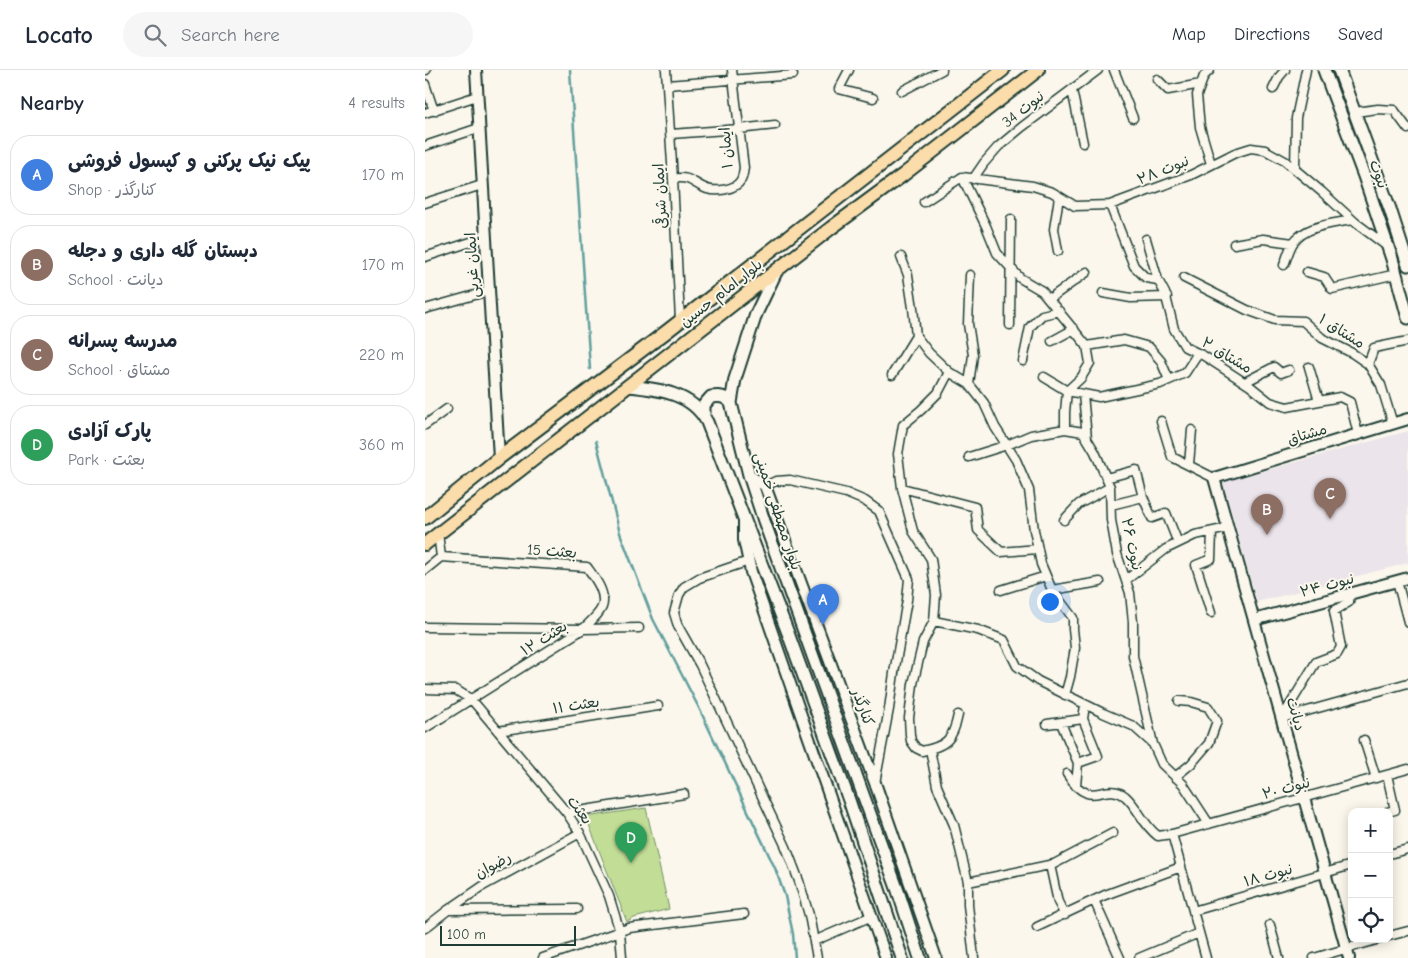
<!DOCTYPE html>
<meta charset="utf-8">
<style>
:root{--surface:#fff;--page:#f6f6f7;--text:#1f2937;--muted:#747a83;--line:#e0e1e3;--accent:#c8321e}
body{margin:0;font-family:"Comic Neue","Playpen Sans Arabic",sans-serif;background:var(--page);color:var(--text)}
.controls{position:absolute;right:15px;bottom:15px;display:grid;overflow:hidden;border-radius:10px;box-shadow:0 2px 12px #0003}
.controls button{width:45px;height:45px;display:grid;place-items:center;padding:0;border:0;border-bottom:1px solid var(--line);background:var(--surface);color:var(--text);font:25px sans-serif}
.scale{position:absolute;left:15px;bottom:12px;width:136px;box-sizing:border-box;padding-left:5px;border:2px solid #1f3d34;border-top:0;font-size:14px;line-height:18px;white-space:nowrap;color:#1f3d34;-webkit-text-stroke:4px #fbf7ec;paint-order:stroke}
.you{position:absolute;left:624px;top:531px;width:18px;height:18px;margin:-12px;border:4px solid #fff;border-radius:50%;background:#1a73e8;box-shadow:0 0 0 8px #1a73e833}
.badge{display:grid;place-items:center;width:32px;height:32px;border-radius:50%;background:var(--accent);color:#fff;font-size:16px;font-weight:700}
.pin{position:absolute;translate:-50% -41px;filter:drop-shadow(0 1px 2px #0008)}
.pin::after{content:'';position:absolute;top:26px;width:18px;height:15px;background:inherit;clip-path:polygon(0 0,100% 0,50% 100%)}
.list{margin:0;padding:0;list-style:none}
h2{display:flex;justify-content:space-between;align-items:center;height:65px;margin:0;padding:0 20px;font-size:21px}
h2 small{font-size:16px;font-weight:400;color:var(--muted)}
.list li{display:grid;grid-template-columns:32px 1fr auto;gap:15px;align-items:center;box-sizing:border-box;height:80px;margin:0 10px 10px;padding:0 10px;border:1px solid var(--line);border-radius:20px}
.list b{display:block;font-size:19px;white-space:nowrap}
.list p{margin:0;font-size:16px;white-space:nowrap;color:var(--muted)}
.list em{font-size:16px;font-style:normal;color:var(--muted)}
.icon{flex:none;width:28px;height:28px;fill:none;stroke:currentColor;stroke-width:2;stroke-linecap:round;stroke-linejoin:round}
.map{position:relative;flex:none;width:983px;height:888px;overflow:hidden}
header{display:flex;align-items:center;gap:30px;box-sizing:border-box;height:70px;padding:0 25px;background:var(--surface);border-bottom:1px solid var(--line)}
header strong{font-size:24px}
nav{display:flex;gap:28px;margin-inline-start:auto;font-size:18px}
.search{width:350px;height:45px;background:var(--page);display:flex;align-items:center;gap:12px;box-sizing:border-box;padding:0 18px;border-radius:28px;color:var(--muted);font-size:19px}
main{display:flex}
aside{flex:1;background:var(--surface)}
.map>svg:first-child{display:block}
.built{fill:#ebe4eb}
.green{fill:#c2de96;stroke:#708e65}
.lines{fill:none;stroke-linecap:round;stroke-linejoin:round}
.stream{stroke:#629f9f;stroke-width:2.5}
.minor-casing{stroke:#1f3d34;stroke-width:11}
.tertiary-casing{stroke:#1f3d34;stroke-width:14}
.secondary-casing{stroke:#1f3d34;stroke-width:15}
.primary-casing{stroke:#1f3d34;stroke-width:16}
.minor{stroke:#fbf7ec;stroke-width:8}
.tertiary{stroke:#fbf7ec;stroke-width:10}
.secondary{stroke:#fbf7ec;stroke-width:11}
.primary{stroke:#fbddab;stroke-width:12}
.labels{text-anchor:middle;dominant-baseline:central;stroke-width:4;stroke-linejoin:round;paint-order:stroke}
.street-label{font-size:15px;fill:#1f3d34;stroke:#fbf7ec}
</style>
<header>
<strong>Locato</strong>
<div class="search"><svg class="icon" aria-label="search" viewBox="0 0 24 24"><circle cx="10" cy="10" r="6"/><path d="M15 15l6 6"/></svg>Search here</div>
<nav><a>Map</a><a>Directions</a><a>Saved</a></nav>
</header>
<main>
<aside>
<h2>Nearby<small>4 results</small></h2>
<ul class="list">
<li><span class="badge" style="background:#3f7fe0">A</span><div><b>پیک نیک پرکنی و کپسول فروشی</b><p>Shop · کنارگذر</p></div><em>170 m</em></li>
<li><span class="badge" style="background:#8d6e63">B</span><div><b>دبستان گله داری و دجله</b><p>School · دیانت</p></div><em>170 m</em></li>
<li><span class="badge" style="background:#8d6e63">C</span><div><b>مدرسه پسرانه</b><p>School · مشتاق</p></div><em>220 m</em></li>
<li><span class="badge" style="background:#2e9e5b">D</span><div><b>پارک آزادی</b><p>Park · بعثت</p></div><em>360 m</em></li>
</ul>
</aside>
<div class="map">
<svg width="983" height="888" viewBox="0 0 983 888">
<rect width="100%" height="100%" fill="#fbf7ec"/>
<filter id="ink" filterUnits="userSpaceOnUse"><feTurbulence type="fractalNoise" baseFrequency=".02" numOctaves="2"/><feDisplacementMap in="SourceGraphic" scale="10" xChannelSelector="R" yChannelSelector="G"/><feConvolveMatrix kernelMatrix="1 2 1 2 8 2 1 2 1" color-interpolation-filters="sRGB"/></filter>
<g filter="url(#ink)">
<path class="built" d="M983,361V493L832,532L798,412Z"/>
<path class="green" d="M221,738L244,839L209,848L202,852L161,747Z"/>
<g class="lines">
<path class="stream" d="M145,0L165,299
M171,371L195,463L228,549L274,638L350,798L360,826L368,864L370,888"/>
<defs>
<path id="minor" d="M0,0H1
M241,0L248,109L255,250
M424,0L414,19L448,28
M689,0L708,48
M785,0L779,6L772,25L775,57L786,94
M732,9L743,20L776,14
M0,14L9,41
M242,15L368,5
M848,19L854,7L860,0
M647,20L658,73
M477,21L517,0
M930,42L953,39L969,40L983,59
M0,43L52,26
M246,64L314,59L350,55
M0,76L54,58
M870,99L871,48L881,0
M537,107L561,156L572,183L595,208L617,221L662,276L665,293L656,308L642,321L640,342V359
M248,109C265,105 268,114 282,119C292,122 310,120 316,110C318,107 318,102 319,98L307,0
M548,109L559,93L573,77L597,57L673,0
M499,132L537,107L608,116L627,122L650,136L685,135L766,105L810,83L826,78L840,80L860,91L897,122L931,153L963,177
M0,133L57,115
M685,135L709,196L721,208L733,210L740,223L749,259L760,277L779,286L796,297L825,316L845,332L862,337L915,327L925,332L933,364
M721,169L733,210
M809,174L838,169L868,173
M633,181L629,159L634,127
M0,187L61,167
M476,187L483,205L488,238L491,266L504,283L524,302L544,314L559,333L570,357L591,390L604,420L609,460L616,494L627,520L648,548V559L650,578L645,607L640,625
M859,195C862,188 864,179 868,173C881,155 907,154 927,150
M882,202L899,207L907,219L971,204
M759,208L822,240L850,250L878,251L897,268L927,283L943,294L956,315L968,354
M678,223L706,228L742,227
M624,229L662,202
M0,239L64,221
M585,255L586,149
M627,271L649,259
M662,276L699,270L724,277L736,291L744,310
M598,291L605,257L617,245L634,241
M943,294L949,278L983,271
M884,297L894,331
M524,302L513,323L496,340L478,355L473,384L477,418L488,461L506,489L511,525L509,551L498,572L488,614L484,648L485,665L486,671L491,678L497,681C521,676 528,670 533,645
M467,305L491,266
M619,307L642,321L674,327L735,314L760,303L773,283
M820,312L849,297L856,303L864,300
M544,314L548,285L543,254L545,205
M658,324L662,368
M736,351L747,387L789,408
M0,355L22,339
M544,387L582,375L606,365L640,359L658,362L670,382L685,417L686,450L692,484L705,523L708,552V586L728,674
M764,394L767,360
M681,408L711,400L718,427
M340,416L351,411L365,410L421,423L440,431L454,441L484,509L482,530L469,603L464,639L450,713
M477,418L550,437L553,460L576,482L613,479
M686,435L718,427L727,448L741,443L753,473
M639,450L654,434L685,417
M324,491L274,508L259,517L254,525L249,543L253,556L275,595L361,777L374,811L384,845L392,888
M0,500L16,487L13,463
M701,510L741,479L770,465L803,458
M972,511L983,552
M576,520L621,506
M627,520L675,512
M786,543L771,495L786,489L787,462
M509,551L553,560L579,570L592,596L613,611L678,643L708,656L728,674L737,694L758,714L784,754
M0,557L158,559C164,553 174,545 177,537C182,523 169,507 162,497L16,487
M0,619L31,620L47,630L142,743L155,763L184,826L195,862L197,888
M857,648L891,592L912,584L916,577L909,541L924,532L925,524
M857,648L983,613
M636,653L653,693L651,716
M622,654L658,649L660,635
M0,658L158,559L214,558
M73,661L233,636
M939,670L951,708
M505,679L512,716L529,755L543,812V835L549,888
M653,693L673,686L658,649
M642,704C647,712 653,720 662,723C673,727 686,715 700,726C713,737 718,755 733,766L747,764L983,699
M750,707L766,694L784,673L792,651L783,637L766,632L754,631
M962,742L970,740L962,705
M142,743L259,724
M747,764L781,888
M964,784L983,779
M625,795L633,832L640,845
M543,812L629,794L688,763
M669,830L695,888
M23,840L152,839
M768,841L927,795
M845,855L854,888
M612,857L680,825L756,797
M0,858L23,840L58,816L155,763
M964,866L983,861
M389,871L447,846
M118,888L204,858L319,844
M714,888L774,863
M889,888L955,869"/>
<path id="tertiary" d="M51,0L74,388
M324,405L340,416L450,713L511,888
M319,451V470L326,502L461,888
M829,550L983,508
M924,888L789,408L983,349"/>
<path id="secondary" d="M899,0L939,106L967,189L983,248
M914,0L965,139L983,195
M352,200L331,244L310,309L306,333L324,405L339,451L473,821L495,888
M204,316C233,319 267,323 282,352L363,563L425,733L477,888
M279,345V335L286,327C295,326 300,326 306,333"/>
<path id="primary" d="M0,448L74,388L241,262L578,0
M0,474L406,158L478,105L613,0"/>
</defs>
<use href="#minor" class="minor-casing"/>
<use href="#tertiary" class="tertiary-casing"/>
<use href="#secondary" class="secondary-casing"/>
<use href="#primary" class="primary-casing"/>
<use href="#minor" class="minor"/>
<use href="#tertiary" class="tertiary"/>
<use href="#secondary" class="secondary"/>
<use href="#primary" class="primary"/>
</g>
</g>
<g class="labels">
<g class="street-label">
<text transform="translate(598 39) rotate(-38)">نبوت 34</text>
<text transform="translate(301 78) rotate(-94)">ایمان ۱</text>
<text transform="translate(738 100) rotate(-22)">نبوت ۲۸</text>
<text transform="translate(954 104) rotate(71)">نبوت</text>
<text transform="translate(235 126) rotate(-93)">ایمان شرقی</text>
<text transform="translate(47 195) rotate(-93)">ایمان غربی</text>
<text transform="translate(296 223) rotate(-38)">بلوار امام حسین</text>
<text transform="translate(917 261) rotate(32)">مشتاق ۱</text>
<text transform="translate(802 285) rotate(31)">مشتاق ۲</text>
<text transform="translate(882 364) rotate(-17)">مشتاق</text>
<text transform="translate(353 441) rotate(72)">بلوار مصطفی خمینی</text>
<text transform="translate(707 474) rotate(78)">نبوت ۲۶</text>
<text transform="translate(127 481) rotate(4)">بعثت 15</text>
<text transform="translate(902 515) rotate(-15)">نبوت ۲۴</text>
<text transform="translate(119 568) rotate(-32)">بعثت ۱۲</text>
<text transform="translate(151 635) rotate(-9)">بعثت ۱۱</text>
<text transform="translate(438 637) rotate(70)">کنارگذر</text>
<text transform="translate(871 644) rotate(74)">دیانت</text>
<text transform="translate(861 718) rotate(-15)">نبوت ۲۰</text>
<text transform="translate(155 740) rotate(54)">بعثت</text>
<text transform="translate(68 795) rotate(-29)">رضوان</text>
<text transform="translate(843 805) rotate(-16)">نبوت ۱۸</text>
</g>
</g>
</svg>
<div class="controls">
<button>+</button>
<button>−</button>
<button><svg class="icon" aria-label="locate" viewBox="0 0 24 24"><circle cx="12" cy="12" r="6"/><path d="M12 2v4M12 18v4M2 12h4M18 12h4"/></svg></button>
</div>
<div class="scale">100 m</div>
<div class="you"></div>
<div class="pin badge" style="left:398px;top:555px;background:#3f7fe0">A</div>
<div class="pin badge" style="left:842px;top:465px;background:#8d6e63">B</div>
<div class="pin badge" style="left:905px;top:449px;background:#8d6e63">C</div>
<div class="pin badge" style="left:206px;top:793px;background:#2e9e5b">D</div>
</div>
</main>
